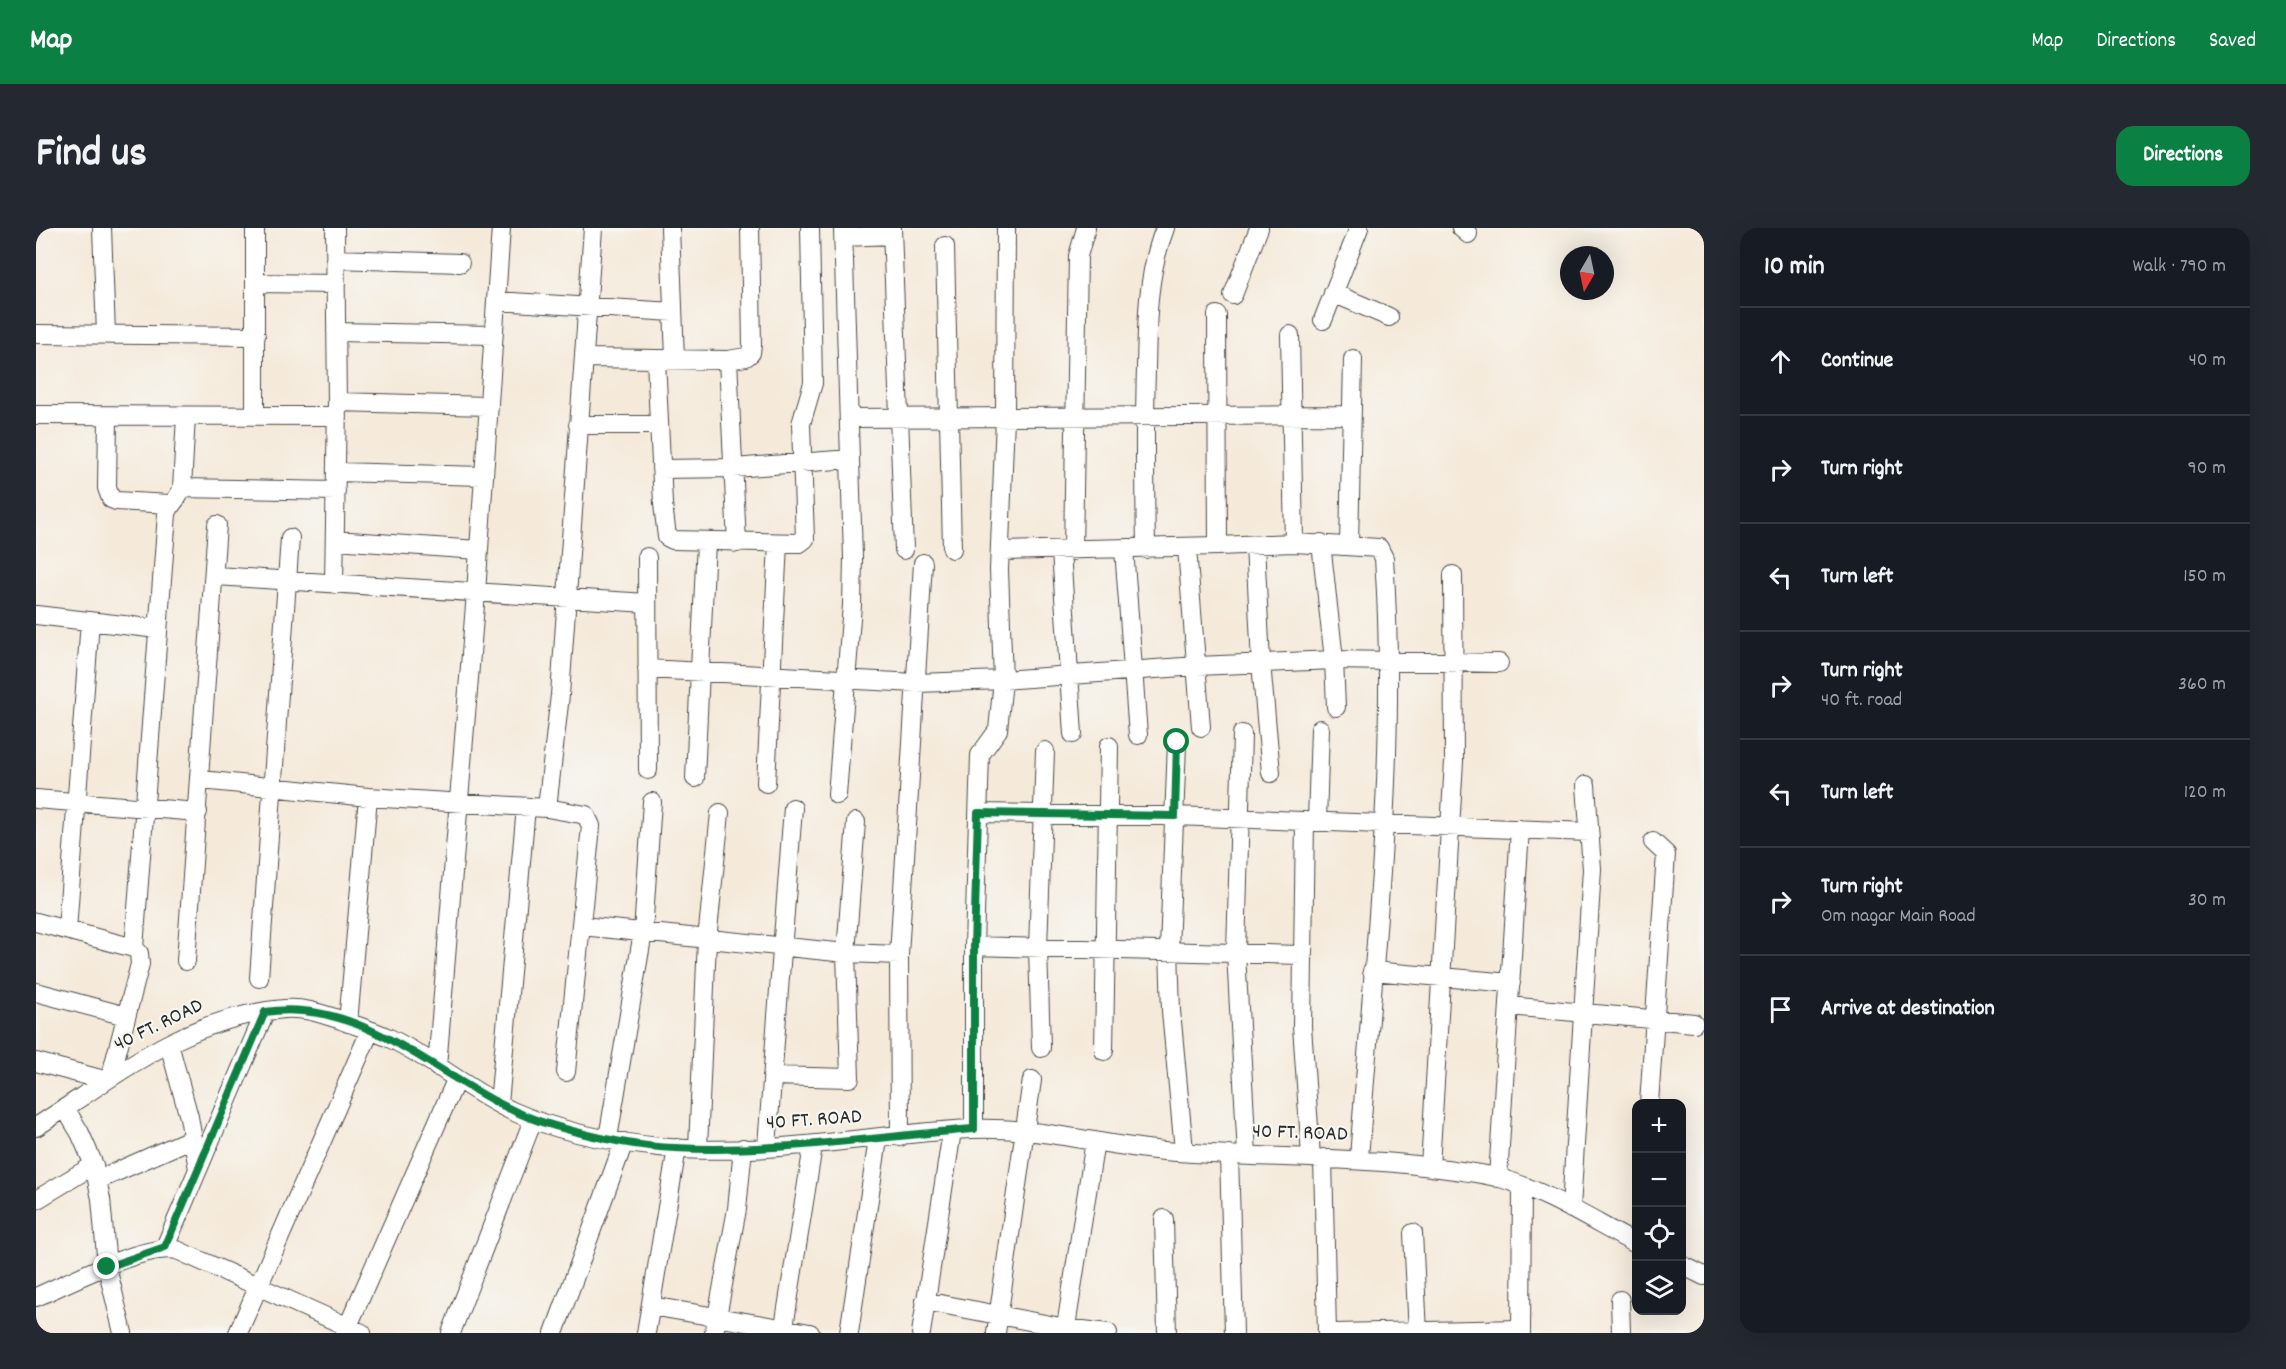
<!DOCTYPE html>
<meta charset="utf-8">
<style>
:root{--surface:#171b24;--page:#242831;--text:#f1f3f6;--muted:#9ea1a6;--line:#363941;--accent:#0b8043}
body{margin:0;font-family:Dekko,sans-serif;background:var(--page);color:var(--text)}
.controls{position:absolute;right:18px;bottom:18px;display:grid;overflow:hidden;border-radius:12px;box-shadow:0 6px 24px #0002}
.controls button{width:54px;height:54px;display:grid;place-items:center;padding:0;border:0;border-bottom:2px solid var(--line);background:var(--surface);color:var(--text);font:30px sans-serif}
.compass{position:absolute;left:1524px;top:18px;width:54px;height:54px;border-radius:50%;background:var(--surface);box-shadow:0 6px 24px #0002;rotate:189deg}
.stop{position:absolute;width:18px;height:18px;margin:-14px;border:4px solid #0b8043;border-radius:50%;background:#fff}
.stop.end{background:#0b8043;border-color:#fff;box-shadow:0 2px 6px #0008}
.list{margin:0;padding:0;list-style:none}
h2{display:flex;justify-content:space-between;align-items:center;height:78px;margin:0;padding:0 24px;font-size:26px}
h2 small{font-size:20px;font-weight:400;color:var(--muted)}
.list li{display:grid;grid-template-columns:39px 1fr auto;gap:18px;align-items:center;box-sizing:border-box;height:108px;padding:0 24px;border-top:2px solid var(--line)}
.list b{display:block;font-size:22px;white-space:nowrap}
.list p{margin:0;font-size:20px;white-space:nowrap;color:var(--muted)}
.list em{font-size:20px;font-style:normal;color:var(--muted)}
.icon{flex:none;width:33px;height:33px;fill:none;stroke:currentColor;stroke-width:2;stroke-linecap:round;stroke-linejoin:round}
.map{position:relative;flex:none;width:1668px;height:1105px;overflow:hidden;border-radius:18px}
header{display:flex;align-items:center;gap:36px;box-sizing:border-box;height:84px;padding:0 30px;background:var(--accent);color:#fff}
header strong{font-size:28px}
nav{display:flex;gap:33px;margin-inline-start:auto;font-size:21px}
.intro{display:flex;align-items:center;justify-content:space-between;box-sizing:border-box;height:144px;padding:0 36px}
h1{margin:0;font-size:42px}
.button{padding:15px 27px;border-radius:18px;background:var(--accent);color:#fff;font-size:21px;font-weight:700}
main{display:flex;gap:36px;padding:0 36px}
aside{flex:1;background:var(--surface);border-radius:18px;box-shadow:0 6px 24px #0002}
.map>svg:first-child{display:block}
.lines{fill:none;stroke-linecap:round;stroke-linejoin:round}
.minor-casing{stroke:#494845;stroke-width:20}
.minor{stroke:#fff;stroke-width:18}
.route{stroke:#0b8043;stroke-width:8}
.labels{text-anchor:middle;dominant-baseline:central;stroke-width:4.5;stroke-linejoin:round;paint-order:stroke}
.street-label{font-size:21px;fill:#2b2b2b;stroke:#f6f6f2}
</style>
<header>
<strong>Map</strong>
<nav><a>Map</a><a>Directions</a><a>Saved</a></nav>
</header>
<div class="intro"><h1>Find us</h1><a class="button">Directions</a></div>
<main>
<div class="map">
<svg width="1668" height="1105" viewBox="0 0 1668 1105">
<rect width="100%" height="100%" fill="#f6f6f2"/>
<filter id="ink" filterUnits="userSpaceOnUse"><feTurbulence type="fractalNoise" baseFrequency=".0167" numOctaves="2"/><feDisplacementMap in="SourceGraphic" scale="12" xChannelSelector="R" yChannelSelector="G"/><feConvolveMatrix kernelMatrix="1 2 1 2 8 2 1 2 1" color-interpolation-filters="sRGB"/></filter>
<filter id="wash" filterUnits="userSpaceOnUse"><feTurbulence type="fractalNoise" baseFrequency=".008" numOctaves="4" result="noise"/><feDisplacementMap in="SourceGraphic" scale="24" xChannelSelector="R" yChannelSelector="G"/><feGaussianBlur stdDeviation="1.35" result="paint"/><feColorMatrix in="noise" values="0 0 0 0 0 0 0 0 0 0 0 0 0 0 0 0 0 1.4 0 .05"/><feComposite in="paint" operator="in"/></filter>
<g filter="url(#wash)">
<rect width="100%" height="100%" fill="#f5eada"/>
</g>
<g filter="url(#ink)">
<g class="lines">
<defs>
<path id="minor" d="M66,0L70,106
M634,0L639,131
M856,0L868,322
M1425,0L1432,6
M808,9L856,7
M909,18L916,321
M299,31L424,35
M220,55L300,56
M1297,65L1353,89
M1197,67L1223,0
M460,73L637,84
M1287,92L1323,0
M300,104L457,107
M0,106L220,108
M1254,107L1258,315
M549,130L692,132L710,129L715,125L716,117L714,0
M620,131L627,276L631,309L637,312L764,315L769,311L765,196L777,155L774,0
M692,132L701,315
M301,174L452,178
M0,187L301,188
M219,187V0
M72,188L71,260L75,271L80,273L134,276
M813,190L1315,187
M542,197H623
M625,241L698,240L814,231
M300,244L447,248
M146,260L300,263
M299,312L442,322
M1285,315L1298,432L1300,479
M1219,317L1225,435L1235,545
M1182,318L1258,315L1343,320L1348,330C1362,530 1337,732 1323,931
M1313,318L1317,131
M1151,320L1165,499
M1088,321L1102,507
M1110,321C1109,261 1108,201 1110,141C1111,92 1111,46 1129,0
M964,323L1182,318L1181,87
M1025,323L1037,506
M1037,323L1042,28L1050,0
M611,329L612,542
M180,348L611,375
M298,356L301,174L299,0
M0,387L122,401
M611,441L880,455L967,452L1161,438L1298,432L1463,435
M1206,506L1200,725L1211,927
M1141,515L1133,722L1135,783L1148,923
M659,550L670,314
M165,552L332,569L511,580L550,587L555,598L530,844
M730,555L742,315
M801,567L816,377L817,330L807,0
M0,571L162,584
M511,580L524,467L557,0
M942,585L1139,588L1553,604
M1269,593L1266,798L1275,929
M1281,593L1284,501
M0,694L98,720L103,725L104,736L75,847
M546,698L810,725L863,727
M31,702L54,393
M938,718L1266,727
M98,720L131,286C134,275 143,271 146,260L150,188
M150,733L181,297
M1336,743L1475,755
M223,750L254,310
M0,764L90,788
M1473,778L1658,795
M312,795L332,569
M133,816L153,889L162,941
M1005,820L1002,720L1009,523
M1068,823L1073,518
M0,834L68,852
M401,839L440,365L465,0
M736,848L814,850L810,725L820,594
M463,876L490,579
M1613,876L1630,626L1617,614
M29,880L44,905L58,937L65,971L71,1039L87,1105
M0,899C80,848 149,789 248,781C268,779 286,786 305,792C321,798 338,803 353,810C396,830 433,863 476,883C521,903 575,914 623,919C726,930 833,906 935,901C1000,898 1063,917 1128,923C1212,930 1296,928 1380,937C1408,941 1436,943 1464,950C1512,964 1556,993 1600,1016
M938,901V718L944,527L962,502L967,452L963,342L969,189L970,0
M864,909L863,727L887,335
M572,910L607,704L616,574
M731,918L757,580
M662,920L671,712L684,585
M1193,926L1198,1105
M1287,930L1291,1105
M1394,939L1418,533L1417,347
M1462,950L1484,601
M62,952L157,910
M0,972L58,937
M1535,981L1556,641L1550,557
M1128,991L1131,1105
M1377,1005L1382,1105
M129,1019L229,784
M1646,1037L1668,1048
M0,1069C32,1055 109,1015 141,1022L326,1105
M1584,1072L1585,1105
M889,1073L1030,1100L1072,1105
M615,1078L774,1105
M202,1105L334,803
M309,1105L420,852
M415,1105L497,892
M518,1105L588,914
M610,1105L641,920
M678,1105L701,981L707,920
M747,1105L777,918
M813,1105L842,911
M885,1105L916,903
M960,1105L996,852
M1029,1105L1059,913
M1298,1105L1485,1101
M1485,1105L1486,958"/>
</defs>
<use href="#minor" class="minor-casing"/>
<use href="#minor" class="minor"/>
</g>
</g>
<g class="lines" filter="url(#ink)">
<path class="route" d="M71,1039L129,1019L229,784C338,767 420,872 519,898C557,909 599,919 639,920C739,925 838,909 938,901V718L942,585L1139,588L1141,514"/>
</g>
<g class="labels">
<g class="street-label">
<text transform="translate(123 798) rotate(-26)">40 FT. ROAD</text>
<text transform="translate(778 893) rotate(-4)">40 FT. ROAD</text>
<text transform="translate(1264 906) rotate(2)">40 FT. ROAD</text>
</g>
</g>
</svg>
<div class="controls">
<button>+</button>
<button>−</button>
<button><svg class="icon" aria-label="locate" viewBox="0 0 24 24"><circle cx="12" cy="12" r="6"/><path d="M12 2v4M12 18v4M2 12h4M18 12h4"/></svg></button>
<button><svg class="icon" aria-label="layers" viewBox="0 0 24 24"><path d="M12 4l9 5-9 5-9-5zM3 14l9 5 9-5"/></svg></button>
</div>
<svg class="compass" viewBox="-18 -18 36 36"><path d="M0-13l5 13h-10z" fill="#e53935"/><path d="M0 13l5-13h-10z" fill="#9ea1a6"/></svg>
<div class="stop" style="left:1141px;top:514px"></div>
<div class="stop end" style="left:71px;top:1039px"></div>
</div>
<aside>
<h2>10 min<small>Walk · 790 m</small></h2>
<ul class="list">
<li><svg class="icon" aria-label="ahead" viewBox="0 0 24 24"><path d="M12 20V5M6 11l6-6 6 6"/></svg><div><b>Continue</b></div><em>40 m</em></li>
<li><svg class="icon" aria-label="right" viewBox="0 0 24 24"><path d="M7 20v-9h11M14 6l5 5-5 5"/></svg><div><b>Turn right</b></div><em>90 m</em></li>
<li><svg class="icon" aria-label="left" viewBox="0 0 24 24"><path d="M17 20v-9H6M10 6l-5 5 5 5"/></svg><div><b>Turn left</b></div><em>150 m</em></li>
<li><svg class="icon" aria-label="right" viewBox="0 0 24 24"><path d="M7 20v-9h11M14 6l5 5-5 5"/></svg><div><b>Turn right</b><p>40 ft. road</p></div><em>360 m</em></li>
<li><svg class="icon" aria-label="left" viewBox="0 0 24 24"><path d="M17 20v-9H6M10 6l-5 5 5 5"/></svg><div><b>Turn left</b></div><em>120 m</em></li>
<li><svg class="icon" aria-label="right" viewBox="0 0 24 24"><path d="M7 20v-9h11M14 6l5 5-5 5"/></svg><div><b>Turn right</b><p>Om nagar Main Road</p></div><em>30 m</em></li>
<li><svg class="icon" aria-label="arrive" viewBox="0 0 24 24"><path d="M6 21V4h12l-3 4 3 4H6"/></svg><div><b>Arrive at destination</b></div></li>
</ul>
</aside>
</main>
